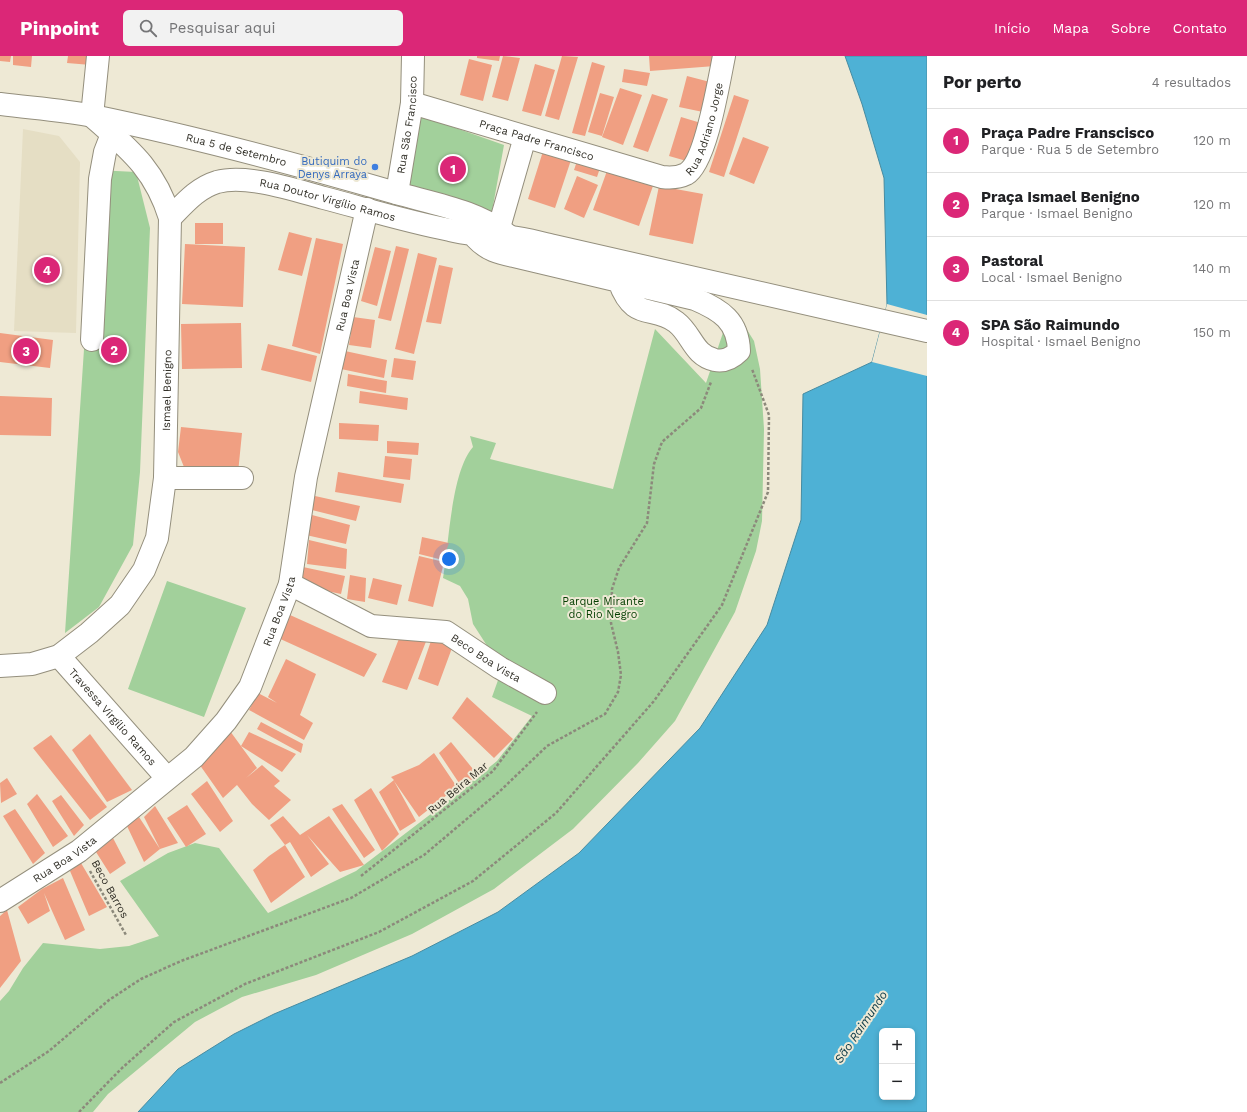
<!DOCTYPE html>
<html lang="pt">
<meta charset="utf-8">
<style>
:root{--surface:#fff;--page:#f2f2f2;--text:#202124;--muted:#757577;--line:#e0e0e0;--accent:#db2777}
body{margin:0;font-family:"Work Sans",sans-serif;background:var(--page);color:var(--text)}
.controls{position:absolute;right:12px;bottom:12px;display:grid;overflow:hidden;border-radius:6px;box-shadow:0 2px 6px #0003}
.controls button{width:36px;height:36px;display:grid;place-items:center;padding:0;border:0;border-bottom:1px solid var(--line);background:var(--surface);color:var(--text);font:20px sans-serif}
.you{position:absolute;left:449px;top:503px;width:14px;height:14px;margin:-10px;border:3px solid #fff;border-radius:50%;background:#1a73e8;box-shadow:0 0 0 6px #1a73e833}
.badge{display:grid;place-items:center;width:26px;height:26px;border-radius:50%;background:var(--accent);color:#fff;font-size:13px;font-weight:700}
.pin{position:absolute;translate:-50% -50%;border:2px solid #fff;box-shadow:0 1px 4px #0006}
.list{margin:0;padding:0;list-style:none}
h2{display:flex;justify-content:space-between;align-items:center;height:52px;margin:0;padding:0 16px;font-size:17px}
h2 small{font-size:13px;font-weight:400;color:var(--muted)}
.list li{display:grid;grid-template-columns:26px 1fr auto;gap:12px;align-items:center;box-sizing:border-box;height:64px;padding:0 16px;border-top:1px solid var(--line)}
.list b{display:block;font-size:15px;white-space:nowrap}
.list p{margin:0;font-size:13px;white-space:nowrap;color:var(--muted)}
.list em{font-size:13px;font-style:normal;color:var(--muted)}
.icon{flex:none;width:22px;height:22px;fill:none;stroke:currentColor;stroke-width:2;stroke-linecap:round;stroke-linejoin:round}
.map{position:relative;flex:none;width:927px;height:1056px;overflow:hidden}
header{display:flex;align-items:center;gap:24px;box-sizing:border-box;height:56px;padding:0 20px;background:var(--accent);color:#fff}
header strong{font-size:19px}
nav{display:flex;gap:22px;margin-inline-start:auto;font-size:14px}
.search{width:280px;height:36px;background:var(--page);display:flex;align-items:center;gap:10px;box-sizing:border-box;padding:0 14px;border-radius:6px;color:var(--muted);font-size:15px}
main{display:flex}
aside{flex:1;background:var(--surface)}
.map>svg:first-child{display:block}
.built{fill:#e5dec4}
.green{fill:#a2d09b}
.water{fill:#4eb1d5;stroke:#468ba1;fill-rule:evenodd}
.pier{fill:#eee9d5}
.building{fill:#f09f82}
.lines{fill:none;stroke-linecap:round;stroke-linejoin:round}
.minor-casing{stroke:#948f7d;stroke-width:24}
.path{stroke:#8c897b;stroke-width:2.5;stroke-dasharray:3 2;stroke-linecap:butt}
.minor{stroke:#fff;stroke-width:22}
.shop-dot{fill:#3f7fe0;stroke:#eee9d5;stroke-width:1.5}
.labels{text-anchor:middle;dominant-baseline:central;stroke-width:4;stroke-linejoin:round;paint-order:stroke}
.street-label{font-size:11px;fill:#333129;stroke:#eee9d5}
.shop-label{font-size:11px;fill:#366cbe;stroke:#eee9d5;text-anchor:end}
.park-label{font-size:11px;fill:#033e00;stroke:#eee9d5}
.water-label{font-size:12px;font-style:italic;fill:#073645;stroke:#eee9d5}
</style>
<header>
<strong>Pinpoint</strong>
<div class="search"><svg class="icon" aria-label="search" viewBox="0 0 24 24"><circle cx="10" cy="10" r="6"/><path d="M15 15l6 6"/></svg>Pesquisar aqui</div>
<nav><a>Início</a><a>Mapa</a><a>Sobre</a><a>Contato</a></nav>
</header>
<main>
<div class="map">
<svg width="927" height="1056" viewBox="0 0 927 1056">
<rect width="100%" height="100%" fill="#eee9d5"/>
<path class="built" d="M23,73L59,80L80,106L76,277L14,275Z"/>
<path class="green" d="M416,58L504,89L491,161L403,138Z
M96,114L136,116L150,172L140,416L133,489L99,551L65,577Z
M729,259L744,269L754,285L760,313L764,373L762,465L756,495L735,556L675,665L638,707L573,773L494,833L412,878L316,919L242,941L195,966L108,1038L93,1056H0V945L9,935L23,912L43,887L100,893L129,890L159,880L120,825L168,797L195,787L219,792L268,857L356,815L444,748L497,705L532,660L492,641L502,613L473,568L468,543L460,530L443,522C449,488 451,416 473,391L470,380L496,387L490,403L613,433L655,273L706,327Z
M167,525L246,552L204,661L128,633Z"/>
<path class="water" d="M845,0H927V1056H138L178,1013L234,978L274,958L412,900L498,856L579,797L700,672L767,569L801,464L803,338L872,306L887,249L884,122L862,48ZM882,975H912V1041H882Z"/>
<path class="pier" d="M887,248L927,259V320L872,306Z"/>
<path class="building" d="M0,0H11L10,6L0,5Z
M13,0H32L31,11L13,9Z
M68,0H92L91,9L67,7Z
M477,0H500L499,5L477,2Z
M503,0L520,2L508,45L492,41Z
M562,0L578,1L559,64L545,60Z
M649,0H715V10L650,15Z
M469,3L492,9L483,45L460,39Z
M592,6L605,10L585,80L572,77Z
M535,8L555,14L541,60L522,55Z
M624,13L650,17L647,30L622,26Z
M687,20L710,26L703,56L679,51Z
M620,32L642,39L623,89L602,81Z
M600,37L614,41L602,80L588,76Z
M652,38L668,43L648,96L633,91Z
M734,39L749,44L724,121L709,116Z
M681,61L701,67L690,106L669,100Z
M743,81L769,91L754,128L729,118Z
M544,92L572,101L555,152L528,143Z
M578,102L601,109L597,121L574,114Z
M608,112L654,127L639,170L593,154Z
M577,120L598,129L584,162L564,153Z
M659,130L703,138L693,188L649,179Z
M195,167H223V188H195Z
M289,176L312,182L302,220L278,214Z
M316,182L343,188L320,298L292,290Z
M185,188L245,191L243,251L182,248Z
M396,190L409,193L391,265L378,262Z
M375,191L391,195L377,250L361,245Z
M418,197L437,202L414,298L395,293Z
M439,209L453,212L441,268L426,266Z
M353,261L375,264L371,292L349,289Z
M241,267L242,312L182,313L181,268Z
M0,277L53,284L50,312L0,306Z
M268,288L317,300L311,326L261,314Z
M345,295L387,304L384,322L341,313Z
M394,302L416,305L413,324L391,321Z
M348,318L387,325L386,337L347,330Z
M360,335L408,342L407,354L359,347Z
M0,340L52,342L51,380L0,379Z
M339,367L379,369L378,385L339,383Z
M181,371L242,377L238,417L184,411L178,396Z
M387,385L419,387L418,399L387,397Z
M385,400L412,403L410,424L383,421Z
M338,416L404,428L401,447L335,436Z
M315,440L360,450L356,465L312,454Z
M312,459L350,469L346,488L306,479Z
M422,481L449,487L443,504L419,498Z
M309,484L347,493L346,513L307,508Z
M419,500L444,506L433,551L408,545Z
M303,511L345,520L341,538L299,529Z
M350,519L366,522L365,546L347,543Z
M373,522L402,529L397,549L368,542Z
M290,559L377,598L364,621L276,581Z
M402,575L427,583L407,634L382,626Z
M432,582L452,592L438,630L418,623Z
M286,603L316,618L300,659L313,667L304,684L249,654L258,637L277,647L268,641Z
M467,641L513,683L494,702L452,662Z
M261,666L303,688L301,697L257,673Z
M230,675L257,712L246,722L262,709L280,725L274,730L291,744L269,764L252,748L237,729L223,742L197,705Z
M249,676L296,698L282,716L241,690Z
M90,678L132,734L107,746L72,694Z
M51,679L107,751L90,764L33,692Z
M451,686L477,718L463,733L439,697Z
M434,697L457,731L419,761L394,725L416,765L400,775L379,736L394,724L391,721L419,709Z
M7,722L17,738L1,747L0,727Z
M207,725L233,765L220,776L191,738Z
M371,732L399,778L382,795L354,744Z
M37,738L68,780L53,791L27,748Z
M61,739L84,769L74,780L52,745Z
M342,748L375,794L364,802L332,753Z
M187,749L206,778L186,791L167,762Z
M155,750L178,787L160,793L144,806L127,770L139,761L160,793L144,761Z
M15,753L45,797L33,808L3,760Z
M283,760L300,779L329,760L364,809L340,816L307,779L329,808L311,821L290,786L285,789L270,769Z
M113,782L126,807L110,818L96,796Z
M285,789L305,821L271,847L253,814L269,800Z
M81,807L107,851L89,860L70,815Z
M63,822L85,874L65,884L44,837L50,855L28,868L18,851L42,833Z
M7,854L21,905L0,932V860Z"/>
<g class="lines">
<defs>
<g id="minor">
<path id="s1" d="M412,47L662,121C670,122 678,122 686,118C706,107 719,24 724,0"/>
<path id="s2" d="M0,48C31,52 63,54 93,60C195,81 296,108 396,137C435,148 479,155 510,181"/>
<path id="s3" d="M397,137L412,47L413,0"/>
<path id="s4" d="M170,162C184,148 197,132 217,126C247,118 294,134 324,142C366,153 408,166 450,174C470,179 489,180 510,181C524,182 540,187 554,190L927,275"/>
<path d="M476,182C487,194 499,197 514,200L695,243C721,254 738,265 739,295C732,302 725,306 715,304C693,299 692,278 676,266C653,248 634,267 619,225"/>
<path d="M496,182L525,81"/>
<path d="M92,284L100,123L105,96L112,78"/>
<path d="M165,422H242"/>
<path id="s5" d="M290,528L371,570L446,576L500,612L545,637"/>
<path id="s6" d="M59,600L167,722"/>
<path id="s7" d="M0,610L32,608L59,600L89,577L120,549L144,514L157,482L165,422L170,162C155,113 129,93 92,60L98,0"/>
<path id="s8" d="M0,845L79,795L194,701L226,665L250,631L290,528L306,421L367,153"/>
</g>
</defs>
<use href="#minor" class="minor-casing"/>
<path class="path" d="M90,815L126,879
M361,820L493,715L537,656
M0,1027L49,995L109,944L141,923L181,905L351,842L424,799L500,735L547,690L605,658L618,636L621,619L618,596L611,567L612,533L619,512L647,467L654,408L662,386L701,352L711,326
M79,1056L122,1012L174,966L245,928L379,876L473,825L556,757L654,645L722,549L768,436L769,359L752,313"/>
<use href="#minor" class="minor"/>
</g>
<circle class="shop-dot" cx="375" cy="111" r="4"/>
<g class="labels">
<g class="street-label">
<text stroke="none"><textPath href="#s3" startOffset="69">Rua São Francisco</textPath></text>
<text stroke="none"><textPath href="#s1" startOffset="335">Rua Adriano Jorge</textPath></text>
<text stroke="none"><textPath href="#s1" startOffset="130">Praça Padre Francisco</textPath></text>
<text stroke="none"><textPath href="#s2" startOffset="241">Rua 5 de Setembro</textPath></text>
<text stroke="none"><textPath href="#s4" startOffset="173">Rua Doutor Virgílio Ramos</textPath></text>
<text stroke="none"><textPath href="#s8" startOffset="737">Rua Boa Vista</textPath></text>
<text stroke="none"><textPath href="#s7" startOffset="365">Ismael Benigno</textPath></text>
<text stroke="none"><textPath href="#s8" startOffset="413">Rua Boa Vista</textPath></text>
<text stroke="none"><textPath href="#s5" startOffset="214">Beco Boa Vista</textPath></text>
<text stroke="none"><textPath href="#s6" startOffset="81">Travessa Virgílio Ramos</textPath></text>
<text transform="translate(458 732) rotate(-40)">Rua Beira Mar</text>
<text stroke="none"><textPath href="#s8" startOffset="77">Rua Boa Vista</textPath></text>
<text transform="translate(110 833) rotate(61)">Beco Barros</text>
</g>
<g class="shop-label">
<text x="367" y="105">Butiquim do<tspan x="367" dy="13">Denys Arraya</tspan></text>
</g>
<g class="park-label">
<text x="603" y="545">Parque Mirante<tspan x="603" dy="13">do Rio Negro</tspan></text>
</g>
<g class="water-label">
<text transform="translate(861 971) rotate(-56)">São Raimundo</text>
</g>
</g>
</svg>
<div class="controls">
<button>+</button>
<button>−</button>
</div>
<div class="you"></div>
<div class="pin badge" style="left:453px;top:113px">1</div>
<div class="pin badge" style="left:114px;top:294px">2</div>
<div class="pin badge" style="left:26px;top:295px">3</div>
<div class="pin badge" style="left:47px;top:214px">4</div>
</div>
<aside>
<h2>Por perto<small>4 resultados</small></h2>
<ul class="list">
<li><span class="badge">1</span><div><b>Praça Padre Franscisco</b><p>Parque · Rua 5 de Setembro</p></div><em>120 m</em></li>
<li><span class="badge">2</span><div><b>Praça Ismael Benigno</b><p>Parque · Ismael Benigno</p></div><em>120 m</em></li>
<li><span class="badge">3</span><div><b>Pastoral</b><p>Local · Ismael Benigno</p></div><em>140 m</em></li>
<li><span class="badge">4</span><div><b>SPA São Raimundo</b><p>Hospital · Ismael Benigno</p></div><em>150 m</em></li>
</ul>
</aside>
</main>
